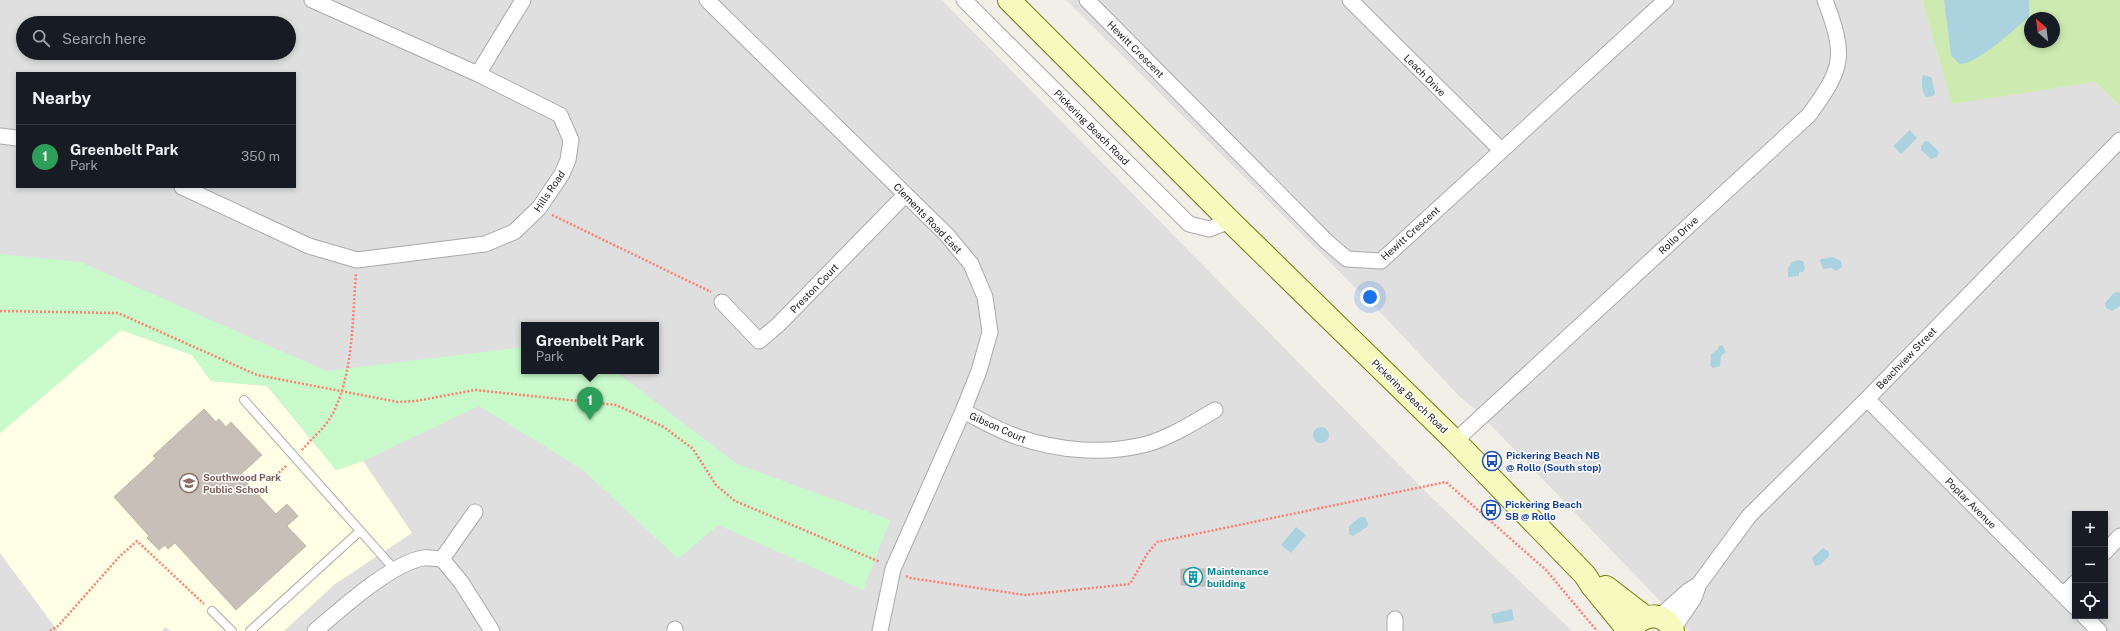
<!DOCTYPE html>
<meta charset="utf-8">
<style>
:root{--surface:#171b24;--page:#242831;--text:#f1f3f6;--muted:#9ea1a6;--line:#363941;--accent:#7c3aed}
body{margin:0;font-family:"Public Sans",sans-serif;background:var(--page);color:var(--text)}
.controls{position:absolute;right:12px;bottom:12px;display:grid;overflow:hidden;border-radius:0px;box-shadow:0 2px 6px #0003}
.controls button{width:36px;height:36px;display:grid;place-items:center;padding:0;border:0;border-bottom:1px solid var(--line);background:var(--surface);color:var(--text);font:20px sans-serif}
.compass{position:absolute;left:2024px;top:12px;width:36px;height:36px;border-radius:50%;background:var(--surface);box-shadow:0 2px 6px #0003;rotate:332deg}
.you{position:absolute;left:1370px;top:297px;width:14px;height:14px;margin:-10px;border:3px solid #fff;border-radius:50%;background:#1a73e8;box-shadow:0 0 0 6px #1a73e833}
.badge{display:grid;place-items:center;width:26px;height:26px;border-radius:50%;background:var(--accent);color:#fff;font-size:13px;font-weight:700}
.pin{position:absolute;translate:-50% -33px;filter:drop-shadow(0 1px 2px #0008)}
.pin::after{content:'';position:absolute;top:21px;width:14px;height:12px;background:inherit;clip-path:polygon(0 0,100% 0,50% 100%)}
.popup{position:absolute;left:521px;top:322px;width:138px;height:52px;box-sizing:border-box;display:grid;place-content:center;border-radius:0px;background:var(--surface);filter:drop-shadow(0 1px 3px #0005);font-size:13px;white-space:nowrap;color:var(--muted)}
.popup b{font-size:15px;color:var(--text)}
.popup::after{content:'';position:absolute;left:50%;top:100%;margin-left:-8px;border:8px solid transparent;border-top-color:var(--surface)}
.list{margin:0;padding:0;list-style:none}
h2{display:flex;justify-content:space-between;align-items:center;height:52px;margin:0;padding:0 16px;font-size:17px}
h2 small{font-size:13px;font-weight:400;color:var(--muted)}
.list li{display:grid;grid-template-columns:26px 1fr auto;gap:12px;align-items:center;box-sizing:border-box;height:64px;padding:0 16px;border-top:1px solid var(--line)}
.list b{display:block;font-size:15px;white-space:nowrap}
.list p{margin:0;font-size:13px;white-space:nowrap;color:var(--muted)}
.list em{font-size:13px;font-style:normal;color:var(--muted)}
.icon{flex:none;width:22px;height:22px;fill:none;stroke:currentColor;stroke-width:2;stroke-linecap:round;stroke-linejoin:round}
.map{position:relative;flex:none;width:2120px;height:631px;overflow:hidden}
.search{position:absolute;background:var(--surface);box-shadow:0 2px 6px #0003;left:16px;top:16px;width:280px;height:44px;display:flex;align-items:center;gap:10px;box-sizing:border-box;padding:0 14px;border-radius:22px;color:var(--muted);font-size:15px}
.panel{position:absolute;background:var(--surface);box-shadow:0 2px 6px #0003;left:16px;top:72px;width:280px;height:116px;border-radius:0px}
.map>svg:first-child{display:block}
.residential{fill:#e0dfdf;fill-rule:evenodd}
.education{fill:#ffffe5}
.grass{fill:#cdebb0;fill-rule:evenodd}
.park{fill:#c8facc}
.water{fill:#aad3df}
.building{fill:#c7bfb8;stroke:#c4b6ab}
.lines{fill:none;stroke-linecap:round;stroke-linejoin:round}
.lane-casing{stroke:#a9a9a9;stroke-width:10}
.street-casing{stroke:#a9a9a9;stroke-width:17}
.secondary-casing{stroke:#707d05;stroke-width:24}
.path{stroke:#fa8072;stroke-width:2.5;stroke-dasharray:2 2;stroke-linecap:butt}
.lane{stroke:#fff;stroke-width:8}
.street{stroke:#fff;stroke-width:15}
.secondary{stroke:#f7fabf;stroke-width:22}
.labels{text-anchor:middle;dominant-baseline:central;stroke-width:3;stroke-linejoin:round;paint-order:stroke}
.street-label{font-size:10px;fill:#222;stroke:#fff}
.transit-label{font-size:10px;font-weight:bold;fill:#164399;stroke:#fff;text-anchor:start}
.education-label{font-size:10px;font-weight:bold;fill:#785e54;stroke:#fff;text-anchor:start}
.culture-label{font-size:10px;font-weight:bold;fill:#0d838f;stroke:#fff;text-anchor:start}
</style>
<div class="map">
<svg width="2120" height="631" viewBox="0 0 2120 631">
<rect width="100%" height="100%" fill="#f2efe9"/>
<path class="residential" d="M0,0H942L1430,496L1572,631H0ZM23,23H289V53H23ZM17,73H295V187H17ZM524,325H656V371H524Z
M1066,0H1922L1952,103L2095,82L2120,106V631H1689L1479,413L1459,396L1380,312ZM2075,514H2105V616H2075Z"/>
<path class="education" d="M121,330L192,355L211,381L267,386L336,470L363,461L412,533L335,584L284,631H171L165,627L162,631H58L0,553V433Z"/>
<path class="grass" d="M1922,0H2120V106L2095,82L1952,104ZM2030,18H2054V42H2030Z"/>
<path class="park" d="M0,254L80,262L326,371L524,347V371H615L737,464L890,520L863,590L718,525L678,559L583,470L479,406L363,461L336,470L268,386L211,381L192,355L121,330L0,433Z"/>
<path class="water" d="M1944,0H2029V17C2014,29 1977,65 1959,64L1951,55Z
M1923,75L1931,77L1935,93L1933,96L1926,97C1922,93 1921,81 1923,75Z
M1910,130L1917,138L1901,154L1893,146Z
M1925,141L1929,142L1939,152L1937,157L1931,159L1921,150V146Z
M1833,257L1841,261L1842,267L1836,271L1831,268L1823,269L1820,261L1821,259Z
M1798,260L1803,261L1805,268L1803,272H1799V276L1788,277V268L1792,262Z
M2118,292L2120,293V306L2112,311L2106,308L2105,303L2114,293Z
M1722,345L1726,352L1721,356L1720,366L1713,368L1710,365L1711,354L1718,349L1719,346Z
M1313 435a8 8 0 1 1 16 0a8 8 0 1 1-16 0Z
M1360,517H1365L1368,524L1367,527L1353,536L1349,534V526Z
M1296,527L1306,535L1291,553L1281,545Z
M1823,548L1829,552V556L1820,565L1815,566L1812,558Z
M1512,609L1514,620L1494,624L1491,614Z"/>
<path class="building" d="M204,409L216,422L219,419L226,427L231,422L262,455L240,475L276,514L287,504L298,516L287,526L306,546L236,610L175,543L168,549L165,545L159,550L147,538L149,536L114,497L156,458L153,456Z
M1181,569H1205V586L1181,585Z"/>
<g class="lines">
<defs>
<path id="lane" d="M244,400L395,570
M212,611L232,631
M250,631L360,531"/>
<path id="street" d="M707,0L947,235L971,264L985,297L990,332L979,371L963,411L893,569L880,631
M964,0L1189,224L1209,229L1230,221
M1087,0L1327,242L1347,259L1381,261L1666,0
M1350,0L1501,150
M478,74L523,0
M0,136L17,138
M182,187L309,246L357,260L485,244L514,232L539,208L562,174L568,160L571,140L560,115L478,74L312,0
M722,302L759,341L778,325L905,195
M1867,399L2075,607
M963,411C981,420 999,431 1018,437C1059,451 1105,455 1147,444C1171,437 1193,423 1215,410
M1455,441L1809,115C1844,67 1846,56 1825,0
M2105,552L2120,536
M442,559L475,512
M2063,595L2075,583
M2084,616L2099,631
M1659,617L1688,591L1699,584
M1673,629L1694,598L1699,584L1749,516L1867,399L2120,140
M315,631C341,609 390,564 423,558C429,557 436,559 442,559L461,582L492,631
M675,631V629
M1395,631V619"/>
<path id="secondary" d="M1009,0L1230,221L1455,441L1585,575L1592,586L1629,631
M1606,587L1645,617
M1634,626C1646,612 1666,613 1673,631"/>
</defs>
<use href="#lane" class="lane-casing"/>
<use href="#street" class="street-casing"/>
<use href="#secondary" class="secondary-casing"/>
<path class="path" d="M552,215L711,292
M0,311L118,313L257,375L398,402L416,401L475,390L616,405L664,427L693,449L716,485L735,501L880,562
M302,450C311,439 325,428 332,415C354,373 352,320 356,273
M270,481L287,465
M906,576L910,578L1025,595L1130,584L1147,554L1157,542L1446,482L1546,570L1597,631
M50,631L58,626L120,556L137,541L204,604"/>
<use href="#lane" class="lane"/>
<use href="#street" class="street"/>
<use href="#secondary" class="secondary"/>
</g>
<defs>
<symbol id="bus-ring" viewBox="-11 -11 22 22"><circle r="9.5" fill="#fff" stroke="#1a4fb4" stroke-width="1.5"/><path d="M-5-6H5V4H4V6H2V4H-2V6H-4V4H-5ZM-3.5-4V0h7V-4ZM-3.5 1.2v1.5H-2V1.2ZM2 1.2v1.5H3.5V1.2Z" fill="#1a4fb4"/></symbol>
<symbol id="school-ring" viewBox="-11 -11 22 22"><circle r="9.5" fill="#fff" stroke="#8d6e63" stroke-width="1.5"/><path d="M0-5L7-2L0 1L-7-2ZM-4 1L0 2.5L4 1V4Q0 6-4 4Z" fill="#8d6e63"/></symbol>
<symbol id="building-ring" viewBox="-11 -11 22 22"><circle r="9.5" fill="#fff" stroke="#0f9aa8" stroke-width="1.5"/><path d="M-4-6H4V6H1V3H-1V6H-4ZM-2.5-4.3h1.7v1.8h-1.7ZM.8-4.3h1.7v1.8H.8ZM-2.5-1h1.7V.8h-1.7ZM.8-1h1.7V.8H.8Z" fill="#0f9aa8"/></symbol>
</defs>
<g fill-rule="evenodd">
<use href="#bus-ring" x="1481" y="450" width="22" height="22"/>
<use href="#school-ring" x="178" y="472" width="22" height="22"/>
<use href="#bus-ring" x="1480" y="499" width="22" height="22"/>
<use href="#building-ring" x="1182" y="566" width="22" height="22"/>
</g>
<g class="labels">
<g class="street-label">
<text transform="translate(1136 49) rotate(45)">Hewitt Crescent</text>
<text transform="translate(1425 75) rotate(45)">Leach Drive</text>
<text transform="translate(1092 127) rotate(45)">Pickering Beach Road</text>
<text transform="translate(549 191) rotate(-56)">Hills Road</text>
<text transform="translate(928 218) rotate(46)">Clements Road East</text>
<text transform="translate(1410 233) rotate(-42)">Hewitt Crescent</text>
<text transform="translate(1678 235) rotate(-43)">Rollo Drive</text>
<text transform="translate(814 288) rotate(-46)">Preston Court</text>
<text transform="translate(1906 358) rotate(-46)">Beachview Street</text>
<text transform="translate(1410 396) rotate(44)">Pickering Beach Road</text>
<text transform="translate(998 427) rotate(24)">Gibson Court</text>
<text transform="translate(1971 503) rotate(45)">Poplar Avenue</text>
</g>
<g class="transit-label">
<text x="1506" y="455">Pickering Beach NB<tspan x="1506" dy="12">@ Rollo (South stop)</tspan></text>
<text x="1505" y="504">Pickering Beach<tspan x="1505" dy="12">SB @ Rollo</tspan></text>
</g>
<g class="education-label">
<text x="203" y="477">Southwood Park<tspan x="203" dy="12">Public School</tspan></text>
</g>
<g class="culture-label">
<text x="1207" y="571">Maintenance<tspan x="1207" dy="12">building</tspan></text>
</g>
</g>
</svg>
<div class="controls">
<button>+</button>
<button>−</button>
<button><svg class="icon" aria-label="locate" viewBox="0 0 24 24"><circle cx="12" cy="12" r="6"/><path d="M12 2v4M12 18v4M2 12h4M18 12h4"/></svg></button>
</div>
<svg class="compass" viewBox="-18 -18 36 36"><path d="M0-13l5 13h-10z" fill="#e53935"/><path d="M0 13l5-13h-10z" fill="#9ea1a6"/></svg>
<div class="you"></div>
<div class="pin badge" style="left:590px;top:420px;background:#2e9e5b">1</div>
<div class="popup"><b>Greenbelt Park</b>Park</div>
<div class="search"><svg class="icon" aria-label="search" viewBox="0 0 24 24"><circle cx="10" cy="10" r="6"/><path d="M15 15l6 6"/></svg>Search here</div>
<section class="panel">
<h2>Nearby<small></small></h2>
<ul class="list">
<li><span class="badge" style="background:#2e9e5b">1</span><div><b>Greenbelt Park</b><p>Park</p></div><em>350 m</em></li>
</ul>
</section>
</div>
